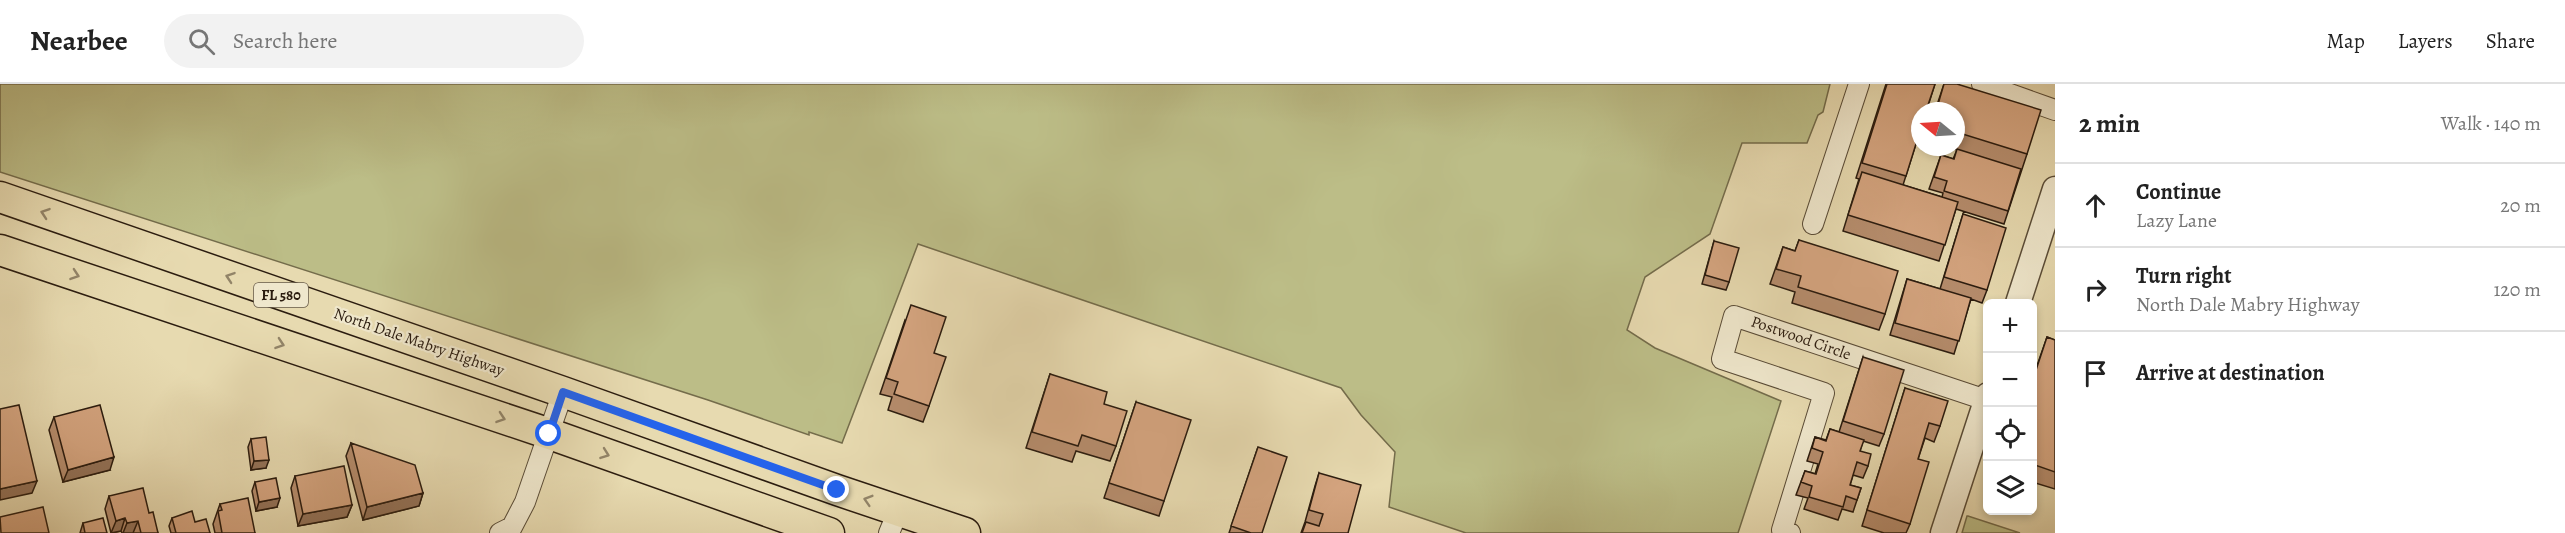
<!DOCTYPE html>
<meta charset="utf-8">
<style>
:root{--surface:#fff;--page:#f2f2f2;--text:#222;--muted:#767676;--line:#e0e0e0}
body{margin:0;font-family:Alegreya,serif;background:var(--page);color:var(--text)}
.controls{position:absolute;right:18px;bottom:18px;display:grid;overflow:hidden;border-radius:9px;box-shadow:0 3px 9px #0003}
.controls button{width:54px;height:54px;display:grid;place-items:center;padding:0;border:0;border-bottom:2px solid var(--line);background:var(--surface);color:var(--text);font:30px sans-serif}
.compass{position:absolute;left:1911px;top:18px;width:54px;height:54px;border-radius:50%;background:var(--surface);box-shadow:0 3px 9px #0003;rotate:288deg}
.stop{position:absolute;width:18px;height:18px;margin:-14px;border:4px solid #2563eb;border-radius:50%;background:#fff}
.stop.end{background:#2563eb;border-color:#fff;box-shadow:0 2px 6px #0008}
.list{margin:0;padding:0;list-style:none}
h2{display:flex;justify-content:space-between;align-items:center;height:78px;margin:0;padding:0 24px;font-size:26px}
h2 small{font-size:20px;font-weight:400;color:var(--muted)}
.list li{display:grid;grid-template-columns:39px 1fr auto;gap:18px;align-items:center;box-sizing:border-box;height:84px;padding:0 24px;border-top:2px solid var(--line)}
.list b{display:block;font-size:22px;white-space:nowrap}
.list p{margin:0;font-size:20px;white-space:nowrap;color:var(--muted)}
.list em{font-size:20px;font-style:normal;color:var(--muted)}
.icon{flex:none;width:33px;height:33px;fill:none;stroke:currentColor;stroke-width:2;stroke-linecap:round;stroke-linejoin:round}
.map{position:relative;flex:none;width:2055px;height:449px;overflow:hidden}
header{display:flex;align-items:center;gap:36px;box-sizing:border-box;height:84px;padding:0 30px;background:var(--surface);border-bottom:2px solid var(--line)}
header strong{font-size:28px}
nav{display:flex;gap:33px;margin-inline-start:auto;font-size:21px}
.search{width:420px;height:54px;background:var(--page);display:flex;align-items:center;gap:15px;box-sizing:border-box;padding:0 21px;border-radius:33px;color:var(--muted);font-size:22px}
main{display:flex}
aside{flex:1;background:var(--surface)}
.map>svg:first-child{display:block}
.green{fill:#bcbd87;stroke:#746c4b;stroke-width:1.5}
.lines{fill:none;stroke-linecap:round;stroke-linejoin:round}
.minor-casing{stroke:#5a4c37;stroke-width:22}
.tertiary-casing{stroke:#5a4c37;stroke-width:27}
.primary-casing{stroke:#2b1c0f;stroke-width:33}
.minor{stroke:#efe7cc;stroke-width:20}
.tertiary{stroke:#efe7cc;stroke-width:24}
.primary{stroke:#e7dab0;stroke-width:30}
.wall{fill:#b68d6d;stroke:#2b1c0f;stroke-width:1.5}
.shaded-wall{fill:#947359;stroke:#2b1c0f;stroke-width:1.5}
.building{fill:#d4a47f;stroke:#2b1c0f;stroke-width:1.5}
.oneway{stroke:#928468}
.route{stroke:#2563eb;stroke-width:8}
.labels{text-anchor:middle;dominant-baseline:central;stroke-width:4.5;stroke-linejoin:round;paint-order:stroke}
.shield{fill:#efe7cc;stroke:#665948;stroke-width:1.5}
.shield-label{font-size:15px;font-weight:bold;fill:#2b1c0f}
.street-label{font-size:16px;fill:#2b1c0f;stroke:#efe7cc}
</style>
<header>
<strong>Nearbee</strong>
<div class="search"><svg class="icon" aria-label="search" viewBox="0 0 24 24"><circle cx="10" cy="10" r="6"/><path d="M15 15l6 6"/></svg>Search here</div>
<nav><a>Map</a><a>Layers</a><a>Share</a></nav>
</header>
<main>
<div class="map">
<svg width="2055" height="449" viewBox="0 0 2055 449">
<rect width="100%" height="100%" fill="#e7dab0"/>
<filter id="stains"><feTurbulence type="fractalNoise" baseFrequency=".00333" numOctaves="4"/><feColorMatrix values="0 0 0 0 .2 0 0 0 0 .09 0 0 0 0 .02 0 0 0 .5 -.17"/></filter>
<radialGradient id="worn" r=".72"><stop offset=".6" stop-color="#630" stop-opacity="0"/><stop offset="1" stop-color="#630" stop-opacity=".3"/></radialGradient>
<path class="green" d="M0,0H1830L1823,28L1818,31L1807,59H1742L1710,150L1645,193L1627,246L1655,264L1781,317L1738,449H1466L1389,423L1395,368L1361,331L1341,304L918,160L842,359L809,348V351L708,316L0,88Z
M1967,432H1968L2020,449H1962Z"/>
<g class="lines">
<defs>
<path id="minor" d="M1982,0L2055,26
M1813,140L1859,0
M500,449L512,443L525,418L563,308
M889,449L899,425
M1790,449L1782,446L1824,309L1722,275L1734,232L1986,316"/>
<path id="tertiary" d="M2018,219L2055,105
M1943,449L1988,311"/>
<path id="primary" d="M0,113L563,308L837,406L965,449
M0,166L550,350L829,449"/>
</defs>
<use href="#minor" class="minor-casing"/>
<use href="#tertiary" class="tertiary-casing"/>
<use href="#primary" class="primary-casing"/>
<use href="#minor" class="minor"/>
<use href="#tertiary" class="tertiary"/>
<use href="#primary" class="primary"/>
</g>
<path class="wall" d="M1886,0H1935L1903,101L1942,113L1943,109L1929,105L1941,71L1953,75L1957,66L1948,63H1956V27H1935L1944,0L2027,70L2004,140L1956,125L1939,177L1843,147L1859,95L1856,94Z
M1963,130L1987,206L1982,219L1971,215L1954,270L1890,251L1907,195L1940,205Z
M1799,156L1885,230L1879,246L1792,219L1795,208L1770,200L1783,163L1795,167Z
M1714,157L1729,198L1726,206L1702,200Z
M905,236L934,269L929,322L923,338L888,326L892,313L880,310Z
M2047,253L2055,256V405L2032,398V296Z
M1863,273L1884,350L1879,362L1863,357L1860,367L1868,382L1863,394L1853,391L1850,401L1861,404L1853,428L1842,425L1838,436L1804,425L1808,414L1796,411L1805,387L1815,390L1818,380L1807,377L1815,353L1826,356L1830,345L1839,348Z
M1050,290L1104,320L1116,362L1110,377L1076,367L1072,378L1026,364Z
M1905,304L1940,342L1934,358L1925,354L1918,375L1910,440L1906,449H1884L1862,442Z
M1136,318L1164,417L1159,432L1104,414Z
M54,333L110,386L63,398L49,346Z
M251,355L266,384L251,386L248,363Z
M351,359L423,409L419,422L363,436L346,372Z
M1258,363L1262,449H1229Z
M1319,389L1348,449H1301L1305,438L1315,402Z
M295,392L352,421L347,433L298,442L291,404Z
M255,398L277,423L256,427L252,407Z
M109,412L149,429L158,449H122L121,447L111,449L105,425Z
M220,420L255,449H215L213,440Z
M172,434L195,438L210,449H171L169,442Z
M83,439L107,449H80Z"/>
<path class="shaded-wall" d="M114,373L110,386L63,398L68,386Z
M269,376L266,384L251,386L254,377Z
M37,397L32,409L0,416V405Z
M423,409L419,422L363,436L367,423Z
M280,414L277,423L256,427L259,418Z
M352,421L347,433L298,442L303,430Z
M125,434L121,447L111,449L116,437Z
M138,437L133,449H123L127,439Z"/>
<path class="building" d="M1887,0H1935L1926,27H1920V47L1906,92L1862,79Z
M1944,0H1957L2041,26L2027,70L1956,48V27H1936Z
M1957,65L2021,85L2008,127L1944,107L1947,97L1934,93L1941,71L1954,75Z
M1862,88L1958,118L1945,161L1848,131Z
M1963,130L2006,144L1987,206L1944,193Z
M1799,156L1898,187L1885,230L1798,203L1801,192L1776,185L1783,163L1795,167Z
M1714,157L1739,164L1729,198L1705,191Z
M1907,195L1971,214L1959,257L1895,239Z
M911,221L946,233L934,269L946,273L929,322L894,310L898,298L886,294Z
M2047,253L2055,256V388L2032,380V298Z
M1863,273L1904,286L1884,350L1843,337Z
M1050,290L1107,308L1104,320L1127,327L1116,362L1082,351L1078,362L1032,348Z
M1905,304L1948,317L1940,342L1929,339L1918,375L1929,378L1910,440L1867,426Z
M1136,318L1191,336L1164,417L1109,399Z
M19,321L37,397L0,405V325Z
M100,321L114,373L68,386L54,333Z
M1830,345L1864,356L1860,367L1871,370L1868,382L1857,378L1850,401L1861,404L1857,416L1846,412L1843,423L1809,413L1812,402L1801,398L1805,387L1816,390L1823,368L1812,364L1815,353L1826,357Z
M266,353L269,376L254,377L251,355Z
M351,359L415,381L423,409L367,423Z
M1258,363L1287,373L1262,449H1251L1231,442Z
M344,382L352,421L303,430L295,392Z
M1319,389L1361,401L1348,449H1302L1306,438L1319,442L1323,430L1309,426Z
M276,394L280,414L259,418L255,398Z
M143,404L149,429L153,428L158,449H141L138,437L127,439L125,434L116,437L109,412Z
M248,414L255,449H222L218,427L222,426L220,420Z
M43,423L49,449H1L0,433Z
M192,427L195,438L206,435L210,449H176L172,434Z
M103,434L107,449H85L83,439Z"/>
<defs><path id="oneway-chevron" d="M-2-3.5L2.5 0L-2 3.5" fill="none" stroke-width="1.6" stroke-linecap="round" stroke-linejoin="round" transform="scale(1.5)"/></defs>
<g class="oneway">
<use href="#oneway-chevron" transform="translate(45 129) rotate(-161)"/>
<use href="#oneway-chevron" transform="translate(75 191) rotate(19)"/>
<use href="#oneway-chevron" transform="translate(230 193) rotate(-161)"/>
<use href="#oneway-chevron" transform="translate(280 260) rotate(19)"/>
<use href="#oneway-chevron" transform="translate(501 334) rotate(19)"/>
<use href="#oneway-chevron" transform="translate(605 370) rotate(20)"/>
<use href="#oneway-chevron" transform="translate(868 416) rotate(-163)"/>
</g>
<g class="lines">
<path class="route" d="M549,350L563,308L837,406"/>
</g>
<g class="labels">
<rect class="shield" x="254" y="199" width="54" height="24" rx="4.5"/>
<g class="shield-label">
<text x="281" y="211">FL 580</text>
</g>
<g class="street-label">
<text transform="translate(1801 254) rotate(19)">Postwood Circle</text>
<text transform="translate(419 258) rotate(19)">North Dale Mabry Highway</text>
</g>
</g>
<rect width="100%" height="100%" filter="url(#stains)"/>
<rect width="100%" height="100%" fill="url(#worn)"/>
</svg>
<div class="controls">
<button>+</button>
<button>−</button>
<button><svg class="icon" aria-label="locate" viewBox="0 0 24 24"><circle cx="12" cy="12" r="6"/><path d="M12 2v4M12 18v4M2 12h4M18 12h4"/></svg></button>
<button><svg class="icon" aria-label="layers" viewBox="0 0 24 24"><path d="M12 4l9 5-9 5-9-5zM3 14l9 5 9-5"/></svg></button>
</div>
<svg class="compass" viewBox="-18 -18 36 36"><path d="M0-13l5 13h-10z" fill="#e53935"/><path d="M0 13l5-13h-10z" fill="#767676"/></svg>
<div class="stop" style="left:549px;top:350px"></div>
<div class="stop end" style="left:837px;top:406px"></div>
</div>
<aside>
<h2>2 min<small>Walk · 140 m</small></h2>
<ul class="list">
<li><svg class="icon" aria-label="ahead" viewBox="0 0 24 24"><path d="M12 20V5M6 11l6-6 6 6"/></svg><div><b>Continue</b><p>Lazy Lane</p></div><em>20 m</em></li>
<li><svg class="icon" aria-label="right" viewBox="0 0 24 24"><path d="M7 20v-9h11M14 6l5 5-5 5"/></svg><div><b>Turn right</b><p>North Dale Mabry Highway</p></div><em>120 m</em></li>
<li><svg class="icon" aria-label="arrive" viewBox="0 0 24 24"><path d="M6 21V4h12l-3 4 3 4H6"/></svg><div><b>Arrive at destination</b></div></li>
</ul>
</aside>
</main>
